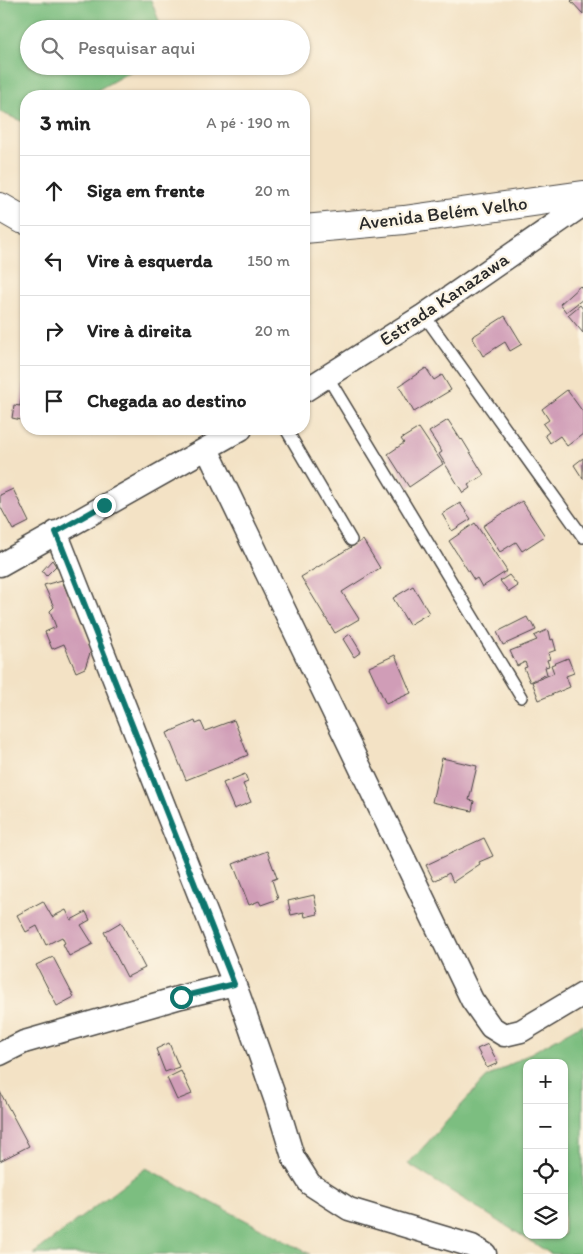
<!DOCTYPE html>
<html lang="pt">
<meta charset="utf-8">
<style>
:root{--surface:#fff;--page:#f2f2f2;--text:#222;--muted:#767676;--line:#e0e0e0}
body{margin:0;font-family:Itim,sans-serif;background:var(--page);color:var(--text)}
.controls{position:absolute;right:15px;bottom:15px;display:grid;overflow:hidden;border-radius:10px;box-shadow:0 1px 4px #0004}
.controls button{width:45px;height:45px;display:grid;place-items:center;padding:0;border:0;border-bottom:1px solid var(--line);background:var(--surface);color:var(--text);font:25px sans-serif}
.stop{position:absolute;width:15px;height:15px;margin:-11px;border:4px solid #0f766e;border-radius:50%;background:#fff}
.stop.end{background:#0f766e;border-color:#fff;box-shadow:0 1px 5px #0008}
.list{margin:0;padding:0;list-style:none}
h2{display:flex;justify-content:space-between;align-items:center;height:65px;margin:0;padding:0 20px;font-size:21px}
h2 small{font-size:16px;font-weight:400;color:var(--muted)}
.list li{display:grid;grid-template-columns:32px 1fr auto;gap:15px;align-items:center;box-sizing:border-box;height:70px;padding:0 20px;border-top:1px solid var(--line)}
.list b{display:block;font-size:19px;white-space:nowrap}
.list em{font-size:16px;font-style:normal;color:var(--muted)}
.icon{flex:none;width:28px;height:28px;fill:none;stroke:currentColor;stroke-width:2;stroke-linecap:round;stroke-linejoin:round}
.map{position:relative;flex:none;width:583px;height:1254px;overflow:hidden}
.search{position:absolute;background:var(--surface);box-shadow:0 1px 4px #0004;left:20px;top:20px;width:290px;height:55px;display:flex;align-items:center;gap:12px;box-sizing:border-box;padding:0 18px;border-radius:28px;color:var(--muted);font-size:19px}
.panel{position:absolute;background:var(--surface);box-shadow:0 1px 4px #0004;left:20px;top:90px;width:290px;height:345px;border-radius:20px}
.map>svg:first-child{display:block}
.forest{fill:#7bbe80;stroke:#537456;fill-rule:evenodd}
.building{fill:#d09db7}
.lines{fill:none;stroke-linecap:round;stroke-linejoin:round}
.lane-casing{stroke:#494642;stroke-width:14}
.street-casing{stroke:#494642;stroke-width:25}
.secondary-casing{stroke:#494642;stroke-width:30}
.lane{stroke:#fff;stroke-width:11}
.street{stroke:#fff;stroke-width:22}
.secondary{stroke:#fff;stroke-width:28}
.route{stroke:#0f766e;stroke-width:6}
.labels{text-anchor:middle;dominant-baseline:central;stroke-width:4.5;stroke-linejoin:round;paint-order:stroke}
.street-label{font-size:19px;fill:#2b2b2b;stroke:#fcf5e5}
</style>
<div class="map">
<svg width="583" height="1254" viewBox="0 0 583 1254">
<rect width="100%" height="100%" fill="#fcf5e5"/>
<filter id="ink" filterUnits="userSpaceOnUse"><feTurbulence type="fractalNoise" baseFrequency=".02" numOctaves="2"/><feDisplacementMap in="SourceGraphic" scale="10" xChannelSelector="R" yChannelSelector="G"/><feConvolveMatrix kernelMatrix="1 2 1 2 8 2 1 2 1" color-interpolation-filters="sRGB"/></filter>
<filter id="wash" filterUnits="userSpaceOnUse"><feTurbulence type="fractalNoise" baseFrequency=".0096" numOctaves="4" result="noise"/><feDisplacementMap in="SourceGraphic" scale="20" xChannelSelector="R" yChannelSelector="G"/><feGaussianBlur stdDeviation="1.12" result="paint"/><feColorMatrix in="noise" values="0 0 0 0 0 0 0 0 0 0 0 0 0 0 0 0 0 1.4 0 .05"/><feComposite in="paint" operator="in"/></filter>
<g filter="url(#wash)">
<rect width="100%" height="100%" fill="#f3e2c5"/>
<path class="forest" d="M0,0H151L162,29H29V66H140L87,96H26V123L0,112Z
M583,1024V1254H551L408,1164L486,1078ZM527,1063H564V1235H527Z
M146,1168L310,1254H33Z"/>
<g id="blocks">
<path class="building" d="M572,0H583V14L571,1Z
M304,277H305L308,307V312L304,313Z
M580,286L583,289V299L566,312L560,304Z
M580,305L583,309V333L568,315Z
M505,316L522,344L510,351L505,342L483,356L472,337Z
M426,368L434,380L442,375L451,390L414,412L399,386Z
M25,377L26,378V421L12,418L14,405L20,406Z
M567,390L583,412V434L567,446L560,436L550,443L545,435L549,432L543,424L549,420L542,409Z
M448,420L461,440L462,439L484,475L468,485L470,488L463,493L439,454L442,452L429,432Z
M419,428L443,464L409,487L388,454L404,443L401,439Z
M583,458V479L574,465Z
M13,489L29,522L13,530L0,506V495Z
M522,501L545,536L522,551L516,542L500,552L483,526Z
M460,503L471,519L452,531L442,514Z
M475,523L507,571L482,587L477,578L474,580L449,541Z
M363,540L380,568L342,592L359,619L335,633L301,577Z
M52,560L56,566L46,576L42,571Z
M509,575L518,586L509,592L500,581Z
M62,580L91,650L85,668L76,672L64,644L52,649L45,632L56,627L50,611L54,607L44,585Z
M413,586L429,613L409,625L393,598Z
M527,617L530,623L532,622L536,630L503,645L497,632Z
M547,630L549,631L551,640L553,639L556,650L548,653L550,659L547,660L549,666L545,667L547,674L530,682L524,668L527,667L525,662L517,666L510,651L537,640L534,636Z
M350,634L361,652L354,657L343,639Z
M395,655L411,693L386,704L369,667Z
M568,658L574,673L566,676L570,687L539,700L532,682L554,673L551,665Z
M234,720L248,755L186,780L167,733L195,721L196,724L201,722L205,731Z
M442,758L477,766L469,800L474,801L472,811L432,802Z
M245,774L248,782L243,784L251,802L234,809L223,783Z
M484,838L493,856L479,862L480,864L453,882L449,873L434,881L426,865Z
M267,851L277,878L272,880L278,899L261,905L259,901L249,905L233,864Z
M314,895L318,914L305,917L304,912L291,915L288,901Z
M43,901L52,917L66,910L71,920L86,912L90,920L81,925L93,944L69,956L63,944L65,943L62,937L46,945L37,926L26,932L17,915Z
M121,922L145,968L127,977L104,932Z
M53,957L74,997L57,1006L36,965Z
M169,1043L179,1067L165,1072L156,1049Z
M488,1044L498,1063L487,1068L477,1049Z
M181,1071L192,1094L177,1100L167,1078Z
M0,1092L29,1146L0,1161Z"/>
</g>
</g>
<g filter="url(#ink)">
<use href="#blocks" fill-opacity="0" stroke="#494642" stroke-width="1"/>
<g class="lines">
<defs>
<path id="lane" d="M424,315L583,537
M327,376L521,697
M286,429L351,540"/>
<path id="street" d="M304,391L424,315L583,205
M207,449L472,1000L491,1027L504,1035L521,1031L583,994
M56,532L239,996L276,1101L293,1157L310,1184L349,1209L472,1246L485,1254
M0,565L241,429
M0,1054L24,1042L181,997L234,984"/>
<path id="secondary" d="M0,207L21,219L26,220
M304,229L404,220L583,195"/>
</defs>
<use href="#lane" class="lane-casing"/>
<use href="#street" class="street-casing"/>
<use href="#secondary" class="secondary-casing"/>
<use href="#lane" class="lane"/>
<use href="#street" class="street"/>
<use href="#secondary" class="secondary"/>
</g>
</g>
<g class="lines" filter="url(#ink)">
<path class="route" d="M104,505L56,532L234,984L181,997"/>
</g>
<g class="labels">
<g class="street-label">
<text transform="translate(443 213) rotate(-7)">Avenida Belém Velho</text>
<text transform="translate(444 299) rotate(-34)">Estrada Kanazawa</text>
</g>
</g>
</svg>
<div class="controls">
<button>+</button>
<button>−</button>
<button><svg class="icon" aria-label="locate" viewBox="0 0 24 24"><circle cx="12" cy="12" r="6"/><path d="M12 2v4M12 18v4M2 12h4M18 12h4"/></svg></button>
<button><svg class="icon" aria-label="layers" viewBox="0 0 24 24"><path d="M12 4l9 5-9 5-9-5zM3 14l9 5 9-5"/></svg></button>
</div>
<div class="stop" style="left:181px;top:997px"></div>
<div class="stop end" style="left:104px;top:505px"></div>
<div class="search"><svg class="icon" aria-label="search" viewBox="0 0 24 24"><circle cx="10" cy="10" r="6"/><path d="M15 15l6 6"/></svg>Pesquisar aqui</div>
<section class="panel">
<h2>3 min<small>A pé · 190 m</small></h2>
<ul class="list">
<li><svg class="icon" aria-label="ahead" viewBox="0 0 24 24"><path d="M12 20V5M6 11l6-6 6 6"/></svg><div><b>Siga em frente</b></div><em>20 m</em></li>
<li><svg class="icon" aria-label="left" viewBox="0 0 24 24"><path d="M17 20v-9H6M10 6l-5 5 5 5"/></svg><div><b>Vire à esquerda</b></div><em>150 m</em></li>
<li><svg class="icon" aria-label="right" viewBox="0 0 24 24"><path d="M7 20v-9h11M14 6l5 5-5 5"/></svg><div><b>Vire à direita</b></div><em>20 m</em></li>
<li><svg class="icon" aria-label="arrive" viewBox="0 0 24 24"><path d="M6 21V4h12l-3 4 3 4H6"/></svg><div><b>Chegada ao destino</b></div></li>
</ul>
</section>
</div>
